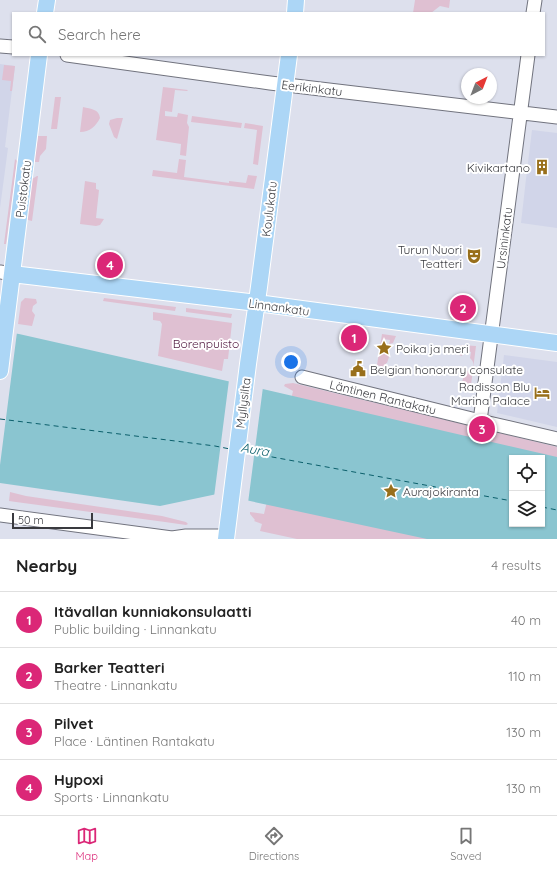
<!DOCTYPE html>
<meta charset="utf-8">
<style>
:root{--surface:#fff;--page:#f6f6f6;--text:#222;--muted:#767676;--line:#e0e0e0;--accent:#db2777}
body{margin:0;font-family:Quicksand,sans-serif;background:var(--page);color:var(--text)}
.controls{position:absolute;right:12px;bottom:12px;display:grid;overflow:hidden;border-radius:0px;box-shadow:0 1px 3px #0004}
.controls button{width:36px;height:36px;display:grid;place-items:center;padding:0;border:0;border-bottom:1px solid var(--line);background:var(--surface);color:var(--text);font:20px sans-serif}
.compass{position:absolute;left:461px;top:68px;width:36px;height:36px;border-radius:50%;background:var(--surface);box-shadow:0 1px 3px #0004;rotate:42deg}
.scale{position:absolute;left:12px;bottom:10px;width:81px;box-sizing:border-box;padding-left:4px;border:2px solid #393a3f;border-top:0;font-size:11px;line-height:14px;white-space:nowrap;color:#393a3f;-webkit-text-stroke:3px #fff;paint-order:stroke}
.you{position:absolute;left:291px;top:362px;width:14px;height:14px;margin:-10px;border:3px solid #fff;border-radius:50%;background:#1a73e8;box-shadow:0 0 0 6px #1a73e833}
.badge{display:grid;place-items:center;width:26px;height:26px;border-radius:50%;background:var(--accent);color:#fff;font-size:13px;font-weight:700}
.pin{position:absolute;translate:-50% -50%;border:2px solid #fff;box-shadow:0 1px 4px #0006}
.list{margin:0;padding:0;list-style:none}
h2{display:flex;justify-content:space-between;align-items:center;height:52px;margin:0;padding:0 16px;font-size:17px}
h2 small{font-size:13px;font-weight:400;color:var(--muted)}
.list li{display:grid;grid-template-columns:26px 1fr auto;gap:12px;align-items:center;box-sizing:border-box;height:56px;padding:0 16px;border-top:1px solid var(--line)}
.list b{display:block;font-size:15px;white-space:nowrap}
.list p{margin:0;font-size:13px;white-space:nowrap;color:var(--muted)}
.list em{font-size:13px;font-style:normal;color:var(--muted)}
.icon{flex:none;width:22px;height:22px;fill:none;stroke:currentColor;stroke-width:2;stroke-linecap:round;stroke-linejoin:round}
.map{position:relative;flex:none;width:557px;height:539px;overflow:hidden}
.search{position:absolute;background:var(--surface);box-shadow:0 1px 3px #0004;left:12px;right:12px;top:12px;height:44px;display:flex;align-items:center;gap:10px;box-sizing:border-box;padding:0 14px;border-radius:0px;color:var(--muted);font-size:15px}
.sheet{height:276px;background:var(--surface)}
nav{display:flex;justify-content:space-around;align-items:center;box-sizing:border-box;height:56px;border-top:1px solid var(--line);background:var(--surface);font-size:11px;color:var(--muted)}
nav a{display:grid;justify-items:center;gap:2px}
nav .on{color:var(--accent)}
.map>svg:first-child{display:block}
.built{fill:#d1d5e9}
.green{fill:#dfc0d2;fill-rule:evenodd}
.water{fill:#8ac5d0;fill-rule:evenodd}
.pier{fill:#dde0ed}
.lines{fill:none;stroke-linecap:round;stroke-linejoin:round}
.ferry{stroke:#0b5f6b;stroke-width:1;stroke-dasharray:5 4;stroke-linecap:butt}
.minor-casing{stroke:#71737e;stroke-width:15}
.major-casing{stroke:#fff;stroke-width:18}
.minor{stroke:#fff;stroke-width:13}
.major{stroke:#acd6f6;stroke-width:16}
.labels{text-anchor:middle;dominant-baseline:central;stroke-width:4;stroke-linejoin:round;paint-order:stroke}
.street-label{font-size:12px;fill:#393a3f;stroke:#fff}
.poi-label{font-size:12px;fill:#393a3f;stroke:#fff;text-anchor:end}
.park-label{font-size:12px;fill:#562045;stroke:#fff}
.water-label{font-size:13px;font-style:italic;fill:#0b5f6b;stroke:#fff}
</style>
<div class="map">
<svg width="557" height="539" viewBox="0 0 557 539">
<rect width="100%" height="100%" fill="#dde0ed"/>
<path class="built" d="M0,64L15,66L5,147L8,148L0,208Z
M532,130L557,133V228L521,223L526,179Z
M504,355L557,362V427L497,413Z"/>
<path class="green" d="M415,0H450L449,8L440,6L431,13H413Z
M4,65L15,66L12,91H10L11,81L2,80Z
M163,87L188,90L187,91L175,90L172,112L165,111V116L177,117L178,113L188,115L187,123L189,127L186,156L180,155L181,144L156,140Z
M55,97H61L57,129H51Z
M83,107C91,109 99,109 100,118C96,126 90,132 80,132Z
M192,116L242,123L241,128L191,122Z
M117,118H123L117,139L114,137L109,124L110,120Z
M245,123L263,126L258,165L253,164L257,130L244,128Z
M38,136H47L46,149L40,156L39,162H34Z
M15,159L17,161L6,244H4Z
M179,159L186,160L184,177L229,183V181L246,183L248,175L257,176L254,189L152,176L153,170L177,173Z
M37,176H38L32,221L28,220L27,219L32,179Z
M85,181L96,183V189L99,190L96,218L104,219L100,225L96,226L80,224Z
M25,298L36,299L37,303L33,306L32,311L35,315L32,326L18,324L21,302Z
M104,298L176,307L175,311L103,301Z
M186,308L232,314L231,318L186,312Z
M153,312L232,323L228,359H224L222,371L158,356L162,324L160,321L153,320Z
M382,334L396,336L393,343L389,344L390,340L383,339L382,343L387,344L386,352L389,357L387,363H386L385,368L377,365Z
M461,345L476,346L471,385L462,382L465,372C472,369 477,365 470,358L471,352L464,350L462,356L459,355Z
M293,383L557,447V539H297L260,531L262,524L254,521L255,520L250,514V512L264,514L293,391L284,386L285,384ZM512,458H542V524H512Z
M10,492L26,496L162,516L186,522L188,524L186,525L165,522L16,502L9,501Z"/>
<path class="water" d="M0,331L19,334L267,390L557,457V539H427L217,494L160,506L0,483ZM512,458H542V524H512Z"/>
<path class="pier" d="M0,329L17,332L0,465Z
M229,380L263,387L248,503L217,496L214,497Z"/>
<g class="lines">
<path class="ferry" d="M0,419L215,446L230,449
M245,452L512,501
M542,507L557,510"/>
<defs>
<path id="minor" d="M533,13L535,0
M0,46L13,47
M67,55L270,83L557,117
M0,272L12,274
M302,377L480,421L557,439
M480,421L528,55
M0,515L172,538L186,536H226"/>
<path id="major" d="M45,13L47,0
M295,13L296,0
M12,274L257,303L557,343
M0,371L39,55
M226,539L248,364L259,287L289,55"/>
</defs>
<use href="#minor" class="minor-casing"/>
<use href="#major" class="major-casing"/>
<use href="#minor" class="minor"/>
<use href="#major" class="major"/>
</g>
<defs>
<symbol id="building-bare" viewBox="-9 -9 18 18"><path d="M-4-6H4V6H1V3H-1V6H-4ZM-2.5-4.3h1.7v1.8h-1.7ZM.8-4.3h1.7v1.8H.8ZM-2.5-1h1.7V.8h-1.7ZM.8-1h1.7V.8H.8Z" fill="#986f1b" stroke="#fff" stroke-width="2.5" paint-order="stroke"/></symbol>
<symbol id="theatre-bare" viewBox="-9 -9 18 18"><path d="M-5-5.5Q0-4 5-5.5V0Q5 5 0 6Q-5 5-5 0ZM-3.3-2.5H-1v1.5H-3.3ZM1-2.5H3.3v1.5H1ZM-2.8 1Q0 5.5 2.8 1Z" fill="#986f1b" stroke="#fff" stroke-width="2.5" paint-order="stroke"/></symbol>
<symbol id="sight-bare" viewBox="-9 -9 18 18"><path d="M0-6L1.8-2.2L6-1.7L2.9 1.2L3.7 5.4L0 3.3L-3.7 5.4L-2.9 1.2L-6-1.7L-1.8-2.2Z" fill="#986f1b" stroke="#fff" stroke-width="2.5" paint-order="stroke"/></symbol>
<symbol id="civic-bare" viewBox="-9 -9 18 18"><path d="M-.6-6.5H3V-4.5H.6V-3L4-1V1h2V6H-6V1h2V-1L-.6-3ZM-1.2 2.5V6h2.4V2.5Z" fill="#986f1b" stroke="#fff" stroke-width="2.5" paint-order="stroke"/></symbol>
<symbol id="hotel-bare" viewBox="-9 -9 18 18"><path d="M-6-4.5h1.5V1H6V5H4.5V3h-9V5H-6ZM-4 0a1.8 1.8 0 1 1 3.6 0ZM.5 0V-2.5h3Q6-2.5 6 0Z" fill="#986f1b" stroke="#fff" stroke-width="2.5" paint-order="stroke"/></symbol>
</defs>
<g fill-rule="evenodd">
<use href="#building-bare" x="531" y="156" width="22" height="22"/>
<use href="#theatre-bare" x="463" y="245" width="22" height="22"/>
<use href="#sight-bare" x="373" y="337" width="22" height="22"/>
<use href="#civic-bare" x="347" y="358" width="22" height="22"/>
<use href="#hotel-bare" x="531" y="382" width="22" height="22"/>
<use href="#sight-bare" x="380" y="480" width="22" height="22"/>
</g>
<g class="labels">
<g class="street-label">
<text transform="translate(312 88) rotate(7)">Eerikinkatu</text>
<text transform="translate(23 189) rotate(-83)">Puistokatu</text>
<text transform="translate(269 209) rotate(-83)">Koulukatu</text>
<text transform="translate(504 238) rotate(-83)">Ursininkatu</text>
<text transform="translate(279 307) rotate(8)">Linnankatu</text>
<text transform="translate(383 397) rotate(14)">Läntinen Rantakatu</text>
<text transform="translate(243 403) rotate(-83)">Myllysilta</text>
</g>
<g class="poi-label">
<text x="530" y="167">Kivikartano</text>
<text x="462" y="249">Turun Nuori<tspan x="462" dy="14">Teatteri</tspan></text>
<text x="396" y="348" text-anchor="start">Poika ja meri</text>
<text x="370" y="369" text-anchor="start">Belgian honorary consulate</text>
<text x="530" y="386">Radisson Blu<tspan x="530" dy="14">Marina Palace</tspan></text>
<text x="403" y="491" text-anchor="start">Aurajokiranta</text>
</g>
<g class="park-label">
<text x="206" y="343">Borenpuisto</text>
</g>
<g class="water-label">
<text transform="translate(255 449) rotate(10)">Aura</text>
</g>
</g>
</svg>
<div class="controls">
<button><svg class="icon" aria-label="locate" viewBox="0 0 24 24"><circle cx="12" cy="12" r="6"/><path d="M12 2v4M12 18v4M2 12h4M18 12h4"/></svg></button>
<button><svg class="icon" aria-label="layers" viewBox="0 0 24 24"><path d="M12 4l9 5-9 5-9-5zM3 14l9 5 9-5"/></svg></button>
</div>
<svg class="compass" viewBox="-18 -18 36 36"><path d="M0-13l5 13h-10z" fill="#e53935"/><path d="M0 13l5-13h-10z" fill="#767676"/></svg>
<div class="scale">50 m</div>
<div class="you"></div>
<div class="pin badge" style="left:354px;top:338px">1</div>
<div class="pin badge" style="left:463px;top:308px">2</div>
<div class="pin badge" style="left:482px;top:429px">3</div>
<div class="pin badge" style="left:110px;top:265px">4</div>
<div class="search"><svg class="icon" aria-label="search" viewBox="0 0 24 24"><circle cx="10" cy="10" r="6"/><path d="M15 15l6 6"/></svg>Search here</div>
</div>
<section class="sheet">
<h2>Nearby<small>4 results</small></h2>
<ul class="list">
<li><span class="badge">1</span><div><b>Itävallan kunniakonsulaatti</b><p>Public building · Linnankatu</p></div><em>40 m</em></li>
<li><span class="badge">2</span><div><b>Barker Teatteri</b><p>Theatre · Linnankatu</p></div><em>110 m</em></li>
<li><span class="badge">3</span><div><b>Pilvet</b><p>Place · Läntinen Rantakatu</p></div><em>130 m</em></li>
<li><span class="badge">4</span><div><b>Hypoxi</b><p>Sports · Linnankatu</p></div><em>130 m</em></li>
</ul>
</section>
<nav>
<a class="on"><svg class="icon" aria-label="map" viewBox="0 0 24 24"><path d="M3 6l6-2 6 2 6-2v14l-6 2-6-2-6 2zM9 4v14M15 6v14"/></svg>Map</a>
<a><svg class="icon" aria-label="directions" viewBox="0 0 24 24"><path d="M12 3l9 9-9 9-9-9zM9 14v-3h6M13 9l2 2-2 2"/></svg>Directions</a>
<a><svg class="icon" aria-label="saved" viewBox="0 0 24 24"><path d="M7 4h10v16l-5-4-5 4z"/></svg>Saved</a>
</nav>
